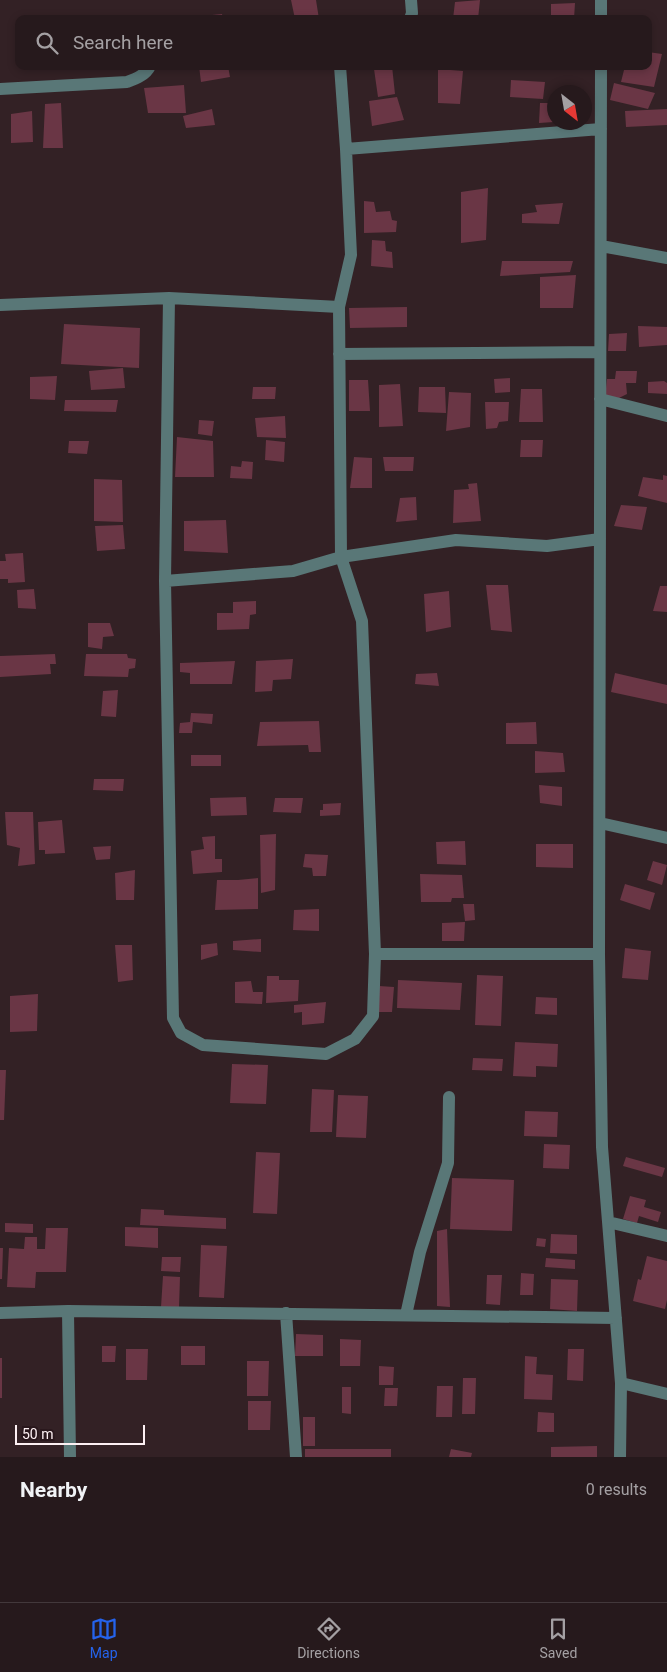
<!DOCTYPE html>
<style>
:root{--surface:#26191c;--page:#322629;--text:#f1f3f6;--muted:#a4a0a3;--line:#42383b;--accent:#2563eb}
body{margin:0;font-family:Roboto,sans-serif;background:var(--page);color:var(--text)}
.compass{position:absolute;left:547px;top:85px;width:45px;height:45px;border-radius:50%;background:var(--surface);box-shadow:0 2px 8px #0003;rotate:149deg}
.scale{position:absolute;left:15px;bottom:12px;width:130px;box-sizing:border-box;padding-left:5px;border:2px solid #fdf0f3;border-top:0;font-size:14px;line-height:18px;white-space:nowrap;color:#fdf0f3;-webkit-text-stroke:4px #29171c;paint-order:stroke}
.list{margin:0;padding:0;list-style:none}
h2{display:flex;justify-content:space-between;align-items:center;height:65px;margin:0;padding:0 20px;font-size:21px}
h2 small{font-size:16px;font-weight:400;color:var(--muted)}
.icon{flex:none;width:28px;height:28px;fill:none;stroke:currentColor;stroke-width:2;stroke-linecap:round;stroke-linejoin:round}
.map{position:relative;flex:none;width:667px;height:1457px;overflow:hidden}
.search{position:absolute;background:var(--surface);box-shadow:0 2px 8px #0003;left:15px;right:15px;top:15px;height:55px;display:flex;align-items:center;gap:12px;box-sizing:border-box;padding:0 18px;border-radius:10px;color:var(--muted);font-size:19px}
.sheet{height:145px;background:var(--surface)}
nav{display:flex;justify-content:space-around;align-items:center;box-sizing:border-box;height:70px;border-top:1px solid var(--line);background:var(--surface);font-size:14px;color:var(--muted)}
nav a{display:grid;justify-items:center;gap:2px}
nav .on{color:var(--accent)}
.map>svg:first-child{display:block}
.building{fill:#6a3645}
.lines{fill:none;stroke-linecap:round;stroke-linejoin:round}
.minor{stroke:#597777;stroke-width:12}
</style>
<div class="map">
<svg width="667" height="1457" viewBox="0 0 667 1457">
<rect width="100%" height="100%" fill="#332125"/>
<path class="building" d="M291,0H316L319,19H295Z
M480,0L478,19H453L455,2Z
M575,3L574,19H551V4Z
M222,14L223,19H192V17Z
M648,52L662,54L654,87L621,82L625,66H648Z
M199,66H228L230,77L201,82Z
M392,66L395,94L378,97L374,69Z
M438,69L463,71L460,104L438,103Z
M511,80L545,82L543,99L510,97Z
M614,83L655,93L648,109L610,100Z
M184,85L186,113H148L144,88Z
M397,97L404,120L372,126L369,101Z
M61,103L63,148H43L45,104Z
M540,103H554V122L539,123Z
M212,109L215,125L186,128L183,116Z
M667,109V125L626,127L625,111Z
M32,111L33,142L11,143V114Z
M488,188L486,240L461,243V192Z
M364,201L374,202L376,212L390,211L392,220L397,221L396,232L364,233Z
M563,203L559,224L522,223V214L537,212L535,205Z
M372,240L385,241L386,251L392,252L393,268L371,266Z
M502,261H573L570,272L500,276Z
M576,275L573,308H540V277Z
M407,307V327L350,328L349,308Z
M64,324L140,328L139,368L61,364Z
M638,326L667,327V345L639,347Z
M627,333L626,351H608L609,334Z
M123,368L125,388L91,390L89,371Z
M616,371H637L636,383H626L627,394L619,398L605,397L607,379H615Z
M57,376L55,400L30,399V377Z
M510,378V392L495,393L494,379Z
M349,380H368L370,411H349Z
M664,381L667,383V394L648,393V382Z
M400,384L403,426L379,427V385Z
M253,387H276L275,399H252Z
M419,387H445L446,413L418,412Z
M521,389H542L543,422H519Z
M449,392L471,393L470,427L446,431Z
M65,400H118L116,412L64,411Z
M485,402H509L508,421L499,422L497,428L486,429Z
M285,416L286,438L257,437L255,418Z
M199,420L214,421L212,436L198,434Z
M177,437L213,441L214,477H175Z
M266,440L285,442L284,462L265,460Z
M521,440H543L542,457H520Z
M69,441H89L87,454L68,453Z
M354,457L372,458V488H350Z
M383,457H414L413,471H385Z
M242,461L253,462L252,479L230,478L231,466L241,467Z
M663,475L667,476V503L638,496L643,477L663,480Z
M94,479L122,480L123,522L94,521Z
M477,483L481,521L453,523L454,490L469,489L468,484Z
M416,497L417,520L396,522L400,498Z
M621,505L647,507L642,530L614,526Z
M226,520L228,553L184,551V521Z
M123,525L125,549L97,551L95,526Z
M23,553L25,582L8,583V579H0V561H6L5,554Z
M486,585H508L512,632L491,630Z
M660,586H667V612L653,611Z
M34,589L36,609L18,608L17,590Z
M449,591L451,627L426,632L424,594Z
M256,601V614L250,615L249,629L217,630V613H233V602Z
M88,623H110L114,636L103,637L102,649L88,647Z
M55,654L56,664H50L51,674L0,677V656Z
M86,654H127L128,658L136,659L135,668L129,669L128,677L84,676Z
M293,659L291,679L273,680L272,691L255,692L256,661Z
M235,661L232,684H190V673L180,672V663Z
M437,673L439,686L415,684L416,674Z
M615,673L667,685V704L611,692Z
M118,690L116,717L101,716L103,691Z
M191,713L213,714L212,724L193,722L192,733H179L180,723L190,722Z
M319,721L321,752H309L308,745L257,746L260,722Z
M536,722L537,744H506V723Z
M535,751L563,753L565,772L535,773Z
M191,755H221V766H191Z
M94,779H124L123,791L93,790Z
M539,785L562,787V806L540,803Z
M246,797L247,815L211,816L210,798Z
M275,798H303L301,813L273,812Z
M341,803L340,815L320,816V810H323V804Z
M5,812H33L35,864L18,866L20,848L7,845Z
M62,820L65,853L45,854V850H39L38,822Z
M276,834L275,890L261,893L260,835Z
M215,836V859H222V872L193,874L191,851L204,849L202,837Z
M465,841L466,865L437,864L436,842Z
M536,844H573V868L536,867Z
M111,846L110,859L96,860L93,847Z
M305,854L328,855L326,876H313L312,868L303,867Z
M653,861L667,865L662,885L647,880Z
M135,870L134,900H116L115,873Z
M420,874L462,875L464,898H452L451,902H421Z
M258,878V909L215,910L217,880H238Z
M625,884L655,893L650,910L620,900Z
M463,904H474L475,920L465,921Z
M319,909V931L293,930L294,910Z
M465,922L464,941H442V923Z
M261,939V952L233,950V941Z
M217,943L218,955L201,960V945Z
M115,945H132L133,980L118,982Z
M625,948L651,951L648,980L622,978Z
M477,975L503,976L501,1026L475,1025Z
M267,976H279V980H299L298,1001L266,1003Z
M398,980L462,983L460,1010L397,1008Z
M251,981L253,992H263L262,1004L235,1003V982Z
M379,986L394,987L392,1012H377Z
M38,994L37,1031L10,1032V996Z
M536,997L557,998V1015L535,1014Z
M326,1002L324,1023L302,1025V1012L294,1013V1005Z
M515,1042L558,1044L557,1067L536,1066V1077L513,1076Z
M473,1058L503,1059L502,1071L472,1070Z
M232,1064L268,1065L266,1104L230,1103Z
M0,1070H6L4,1120H0Z
M312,1089L334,1090L332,1132H310Z
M338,1095L368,1096L366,1138L336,1137Z
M525,1111L558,1112L557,1137L524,1136Z
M544,1144L570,1145L569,1169L543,1168Z
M256,1152L280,1153L277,1214L253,1213Z
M626,1157L665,1168L662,1177L623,1166Z
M452,1178L514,1180L512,1231L450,1229Z
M630,1196L646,1200L644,1207L661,1212L658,1222L639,1216L637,1223L623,1219Z
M141,1209L164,1210V1215L226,1218V1229L140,1225Z
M5,1223L33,1224V1233L5,1232Z
M125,1227L158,1228V1248L125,1246Z
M46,1228H68L66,1272H36L35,1288L7,1287L9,1248L24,1249L25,1237H37V1249H45Z
M447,1229L450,1307L437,1306V1231Z
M551,1234L577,1235V1254L550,1253Z
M537,1238L546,1239L545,1247L536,1246Z
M201,1245L227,1246L224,1298L199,1297Z
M0,1248H3L2,1279H0Z
M647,1256L667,1261V1300L665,1309L633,1301L638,1279L641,1280Z
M162,1257H181L180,1272L161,1271Z
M546,1258L575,1260V1269L545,1267Z
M521,1273L534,1274L533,1295H520Z
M487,1275H502L500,1305L486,1304Z
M163,1276L180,1277L179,1308L161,1307Z
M551,1279L578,1280L577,1311L550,1309Z
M296,1334L323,1335V1356H295Z
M340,1339L361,1340L360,1366H340Z
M102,1346H116L115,1362H102Z
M181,1346H205V1365H181Z
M126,1349H148L147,1380H126Z
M568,1349H584L583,1381L567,1380Z
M525,1356L537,1357L536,1374L553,1375L552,1400L524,1399Z
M0,1358H2V1398H0Z
M247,1361H269L268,1396H247Z
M379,1366L394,1367L393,1385H379Z
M463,1378H476L475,1414H462Z
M437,1386H453L452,1417H436Z
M342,1387H351V1414L342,1413Z
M385,1388H398L397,1406H384Z
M248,1401H271L270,1430H248Z
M538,1412L554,1413V1432H537Z
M303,1417H315V1446H303Z
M597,1446V1457H551V1447Z
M305,1449H391V1457H305Z
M451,1449L472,1453L471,1457H449Z"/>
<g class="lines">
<path class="minor" d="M410,19L412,13L411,0
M601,19V0
M601,66L599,954L602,1147L621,1383L620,1457
M0,89L127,82C135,79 146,75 150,66
M346,149L601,129
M601,246L667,258
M169,298L165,581L173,1018L181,1033L203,1045L326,1054L355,1039L373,1016L375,954L362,621L341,557L339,307L351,255L346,149L340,66
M0,305L169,298L339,307
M339,354L600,352
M600,399L667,416
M165,581L293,571L341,557L456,540L547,546L600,539
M600,823L667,838
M375,954H599
M608,1222L667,1236
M68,1311L70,1457
M0,1313L68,1311L616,1318
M286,1313L296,1457
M406,1315L420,1252L448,1163L449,1097
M621,1383L667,1394"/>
</g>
</svg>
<svg class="compass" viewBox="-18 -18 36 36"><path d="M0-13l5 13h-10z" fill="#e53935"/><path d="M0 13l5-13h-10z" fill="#a4a0a3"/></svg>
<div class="scale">50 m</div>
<div class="search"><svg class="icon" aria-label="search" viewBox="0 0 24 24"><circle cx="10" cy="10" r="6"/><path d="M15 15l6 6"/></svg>Search here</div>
</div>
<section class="sheet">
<h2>Nearby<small>0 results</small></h2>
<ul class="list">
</ul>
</section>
<nav>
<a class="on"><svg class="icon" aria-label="map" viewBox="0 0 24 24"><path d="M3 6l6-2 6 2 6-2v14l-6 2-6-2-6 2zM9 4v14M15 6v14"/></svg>Map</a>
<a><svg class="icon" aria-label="directions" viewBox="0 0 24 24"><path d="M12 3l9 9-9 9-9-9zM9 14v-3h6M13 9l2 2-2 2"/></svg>Directions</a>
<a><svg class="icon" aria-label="saved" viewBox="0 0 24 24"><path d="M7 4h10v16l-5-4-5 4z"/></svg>Saved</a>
</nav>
